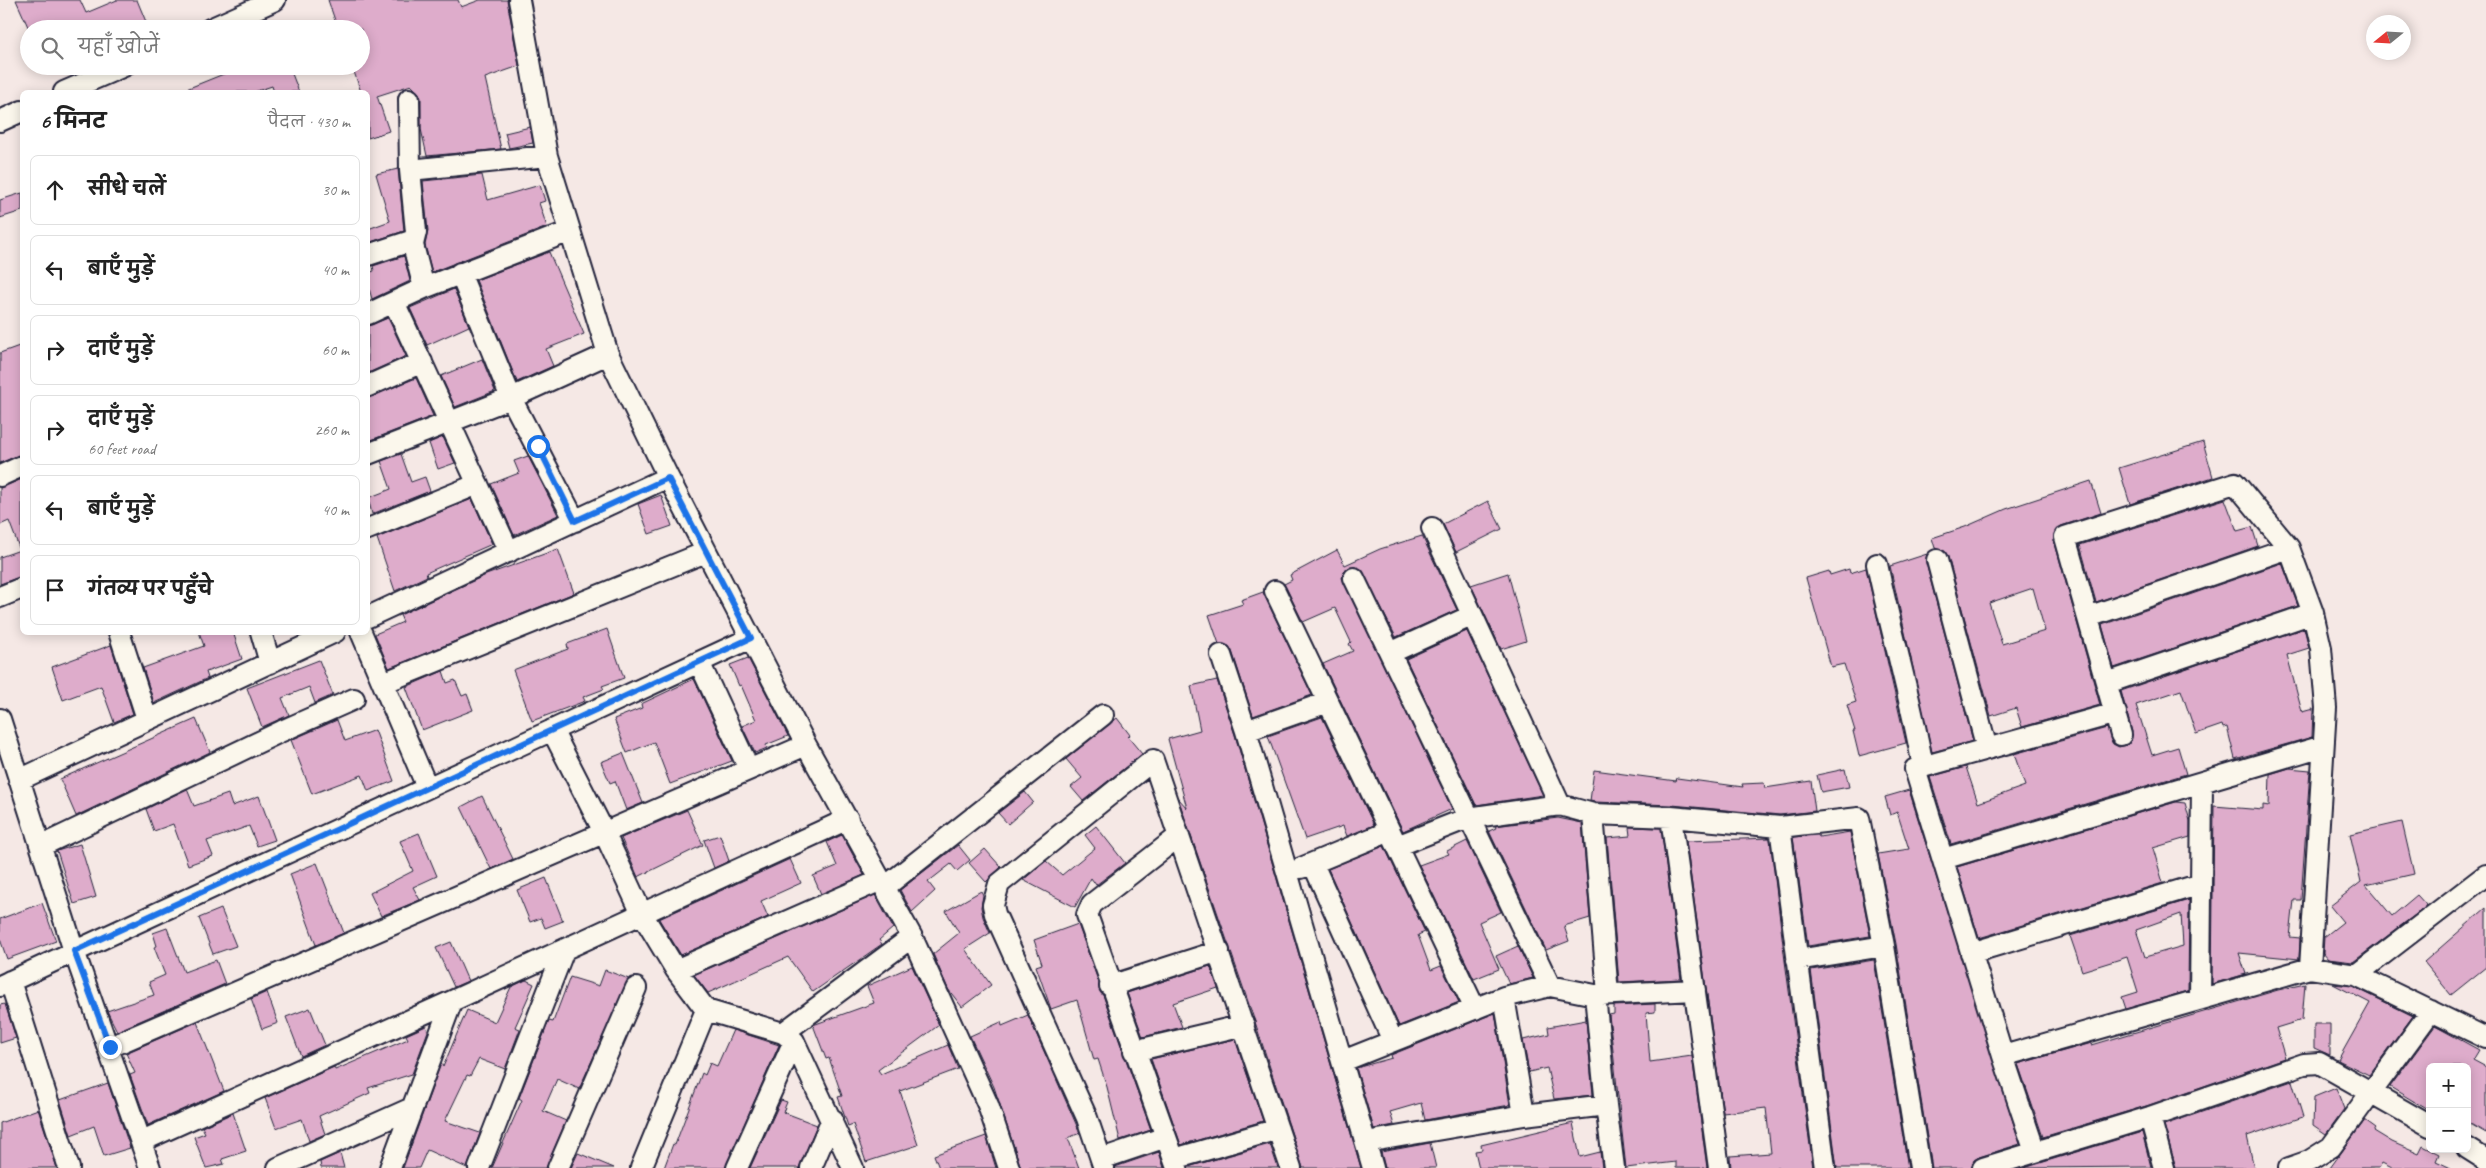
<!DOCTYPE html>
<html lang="hi">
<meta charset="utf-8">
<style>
:root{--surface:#fff;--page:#f2f2f2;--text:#222;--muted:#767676;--line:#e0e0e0}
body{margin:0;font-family:Caveat,"Playpen Sans Deva",sans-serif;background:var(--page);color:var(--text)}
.controls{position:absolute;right:15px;bottom:15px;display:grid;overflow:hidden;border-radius:8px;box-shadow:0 2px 12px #0003}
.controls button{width:45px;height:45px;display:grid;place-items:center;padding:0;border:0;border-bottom:1px solid var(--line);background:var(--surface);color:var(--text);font:25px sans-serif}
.compass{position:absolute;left:2366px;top:15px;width:45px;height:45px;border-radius:50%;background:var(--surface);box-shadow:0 2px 12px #0003;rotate:252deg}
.stop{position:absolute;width:15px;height:15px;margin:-11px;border:4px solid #1a73e8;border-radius:50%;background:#fff}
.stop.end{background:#1a73e8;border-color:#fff;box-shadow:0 1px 5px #0008}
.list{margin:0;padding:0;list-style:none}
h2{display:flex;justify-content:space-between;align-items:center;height:65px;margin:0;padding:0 20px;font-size:21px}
h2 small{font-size:16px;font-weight:400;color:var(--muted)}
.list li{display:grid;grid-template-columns:32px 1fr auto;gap:15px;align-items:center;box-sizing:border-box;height:70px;margin:0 10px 10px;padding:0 10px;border:1px solid var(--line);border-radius:8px}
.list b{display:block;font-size:19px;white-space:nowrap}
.list p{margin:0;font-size:16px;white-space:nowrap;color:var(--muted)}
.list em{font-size:16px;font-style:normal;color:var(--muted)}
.icon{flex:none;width:28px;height:28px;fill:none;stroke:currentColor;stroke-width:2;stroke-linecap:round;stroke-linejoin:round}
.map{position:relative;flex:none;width:2486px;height:1168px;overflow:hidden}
.search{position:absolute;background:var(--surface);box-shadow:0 2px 12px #0003;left:20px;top:20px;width:350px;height:55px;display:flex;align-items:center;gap:12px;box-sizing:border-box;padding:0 18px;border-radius:28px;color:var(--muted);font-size:19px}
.panel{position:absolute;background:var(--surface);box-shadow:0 2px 12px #0003;left:20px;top:90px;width:350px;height:545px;border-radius:8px}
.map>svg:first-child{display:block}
.building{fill:#deaccb;stroke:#22223b;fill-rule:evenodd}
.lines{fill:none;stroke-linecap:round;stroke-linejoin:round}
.minor-casing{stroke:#22223b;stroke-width:24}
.minor{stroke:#fbf7ec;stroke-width:20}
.route{stroke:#1a73e8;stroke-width:6}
</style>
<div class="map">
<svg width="2486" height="1168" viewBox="0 0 2486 1168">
<rect width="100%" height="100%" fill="#f5e8e5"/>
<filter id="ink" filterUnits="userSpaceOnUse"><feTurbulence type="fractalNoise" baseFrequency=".02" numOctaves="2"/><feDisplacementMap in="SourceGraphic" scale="10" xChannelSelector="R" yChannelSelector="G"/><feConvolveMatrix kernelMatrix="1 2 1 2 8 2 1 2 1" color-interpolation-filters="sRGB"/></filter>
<g filter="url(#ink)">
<path class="building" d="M16,0H80L86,13L117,0H137L149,29H29Z
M328,0H458L461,7L480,0H507L519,66L485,78L501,149L427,156L421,129V98L419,93L411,85L377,96L389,131L368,138V92H361L352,66H361V29H338Z
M229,66H289L299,92H274L272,86L254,92H179L231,71Z
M530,127L533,143L509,148L505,133Z
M398,169L404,231L368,243V229L390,221L376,174Z
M482,175L488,200L540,185L545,201L539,203L547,227L432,272L425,245L428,231L423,181Z
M22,193V211L0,218V200Z
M549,252L584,334L546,349L553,366L517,382L476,280Z
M404,256L410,281L372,299L368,285V273L374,271L373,266Z
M454,289L469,326L427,345L410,308Z
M388,318L406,356L368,373V326Z
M22,345V454L0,463V353Z
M482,359L495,391L455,407L441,376Z
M416,378L433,416L371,440L368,431V398Z
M443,437L455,463L438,469L429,443Z
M2203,442L2213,477L2130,504L2119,468Z
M401,454L411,482L425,477L430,491L372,514L368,498L391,489L381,461Z
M528,456L558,515L514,535L491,484L519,473L514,461Z
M22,479V576L0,584V557L20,550L9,521L0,525V488Z
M2091,481L2101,513L2061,526L2054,534V540L2100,705L2022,727L2016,708L1991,716L1948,557L1945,551L1935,548L1932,538L1965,527L2006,509ZM2033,588L2045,631L2002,644L1989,603Z
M661,495L672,526L649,534L638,504Z
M472,499L492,544L426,573L427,576L395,591L377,538Z
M2225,499L2237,531L2252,527L2258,546L2096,602L2080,545Z
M1488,501L1502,529L1456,552L1443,524Z
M1422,536L1457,610L1396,637L1361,569L1349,567L1344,572L1342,578L1452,809L1403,831L1323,664L1353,651L1349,644L1351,642L1335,608L1303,622L1284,584L1292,580L1290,575L1337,550L1345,565L1380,549Z
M558,549L574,593L389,668L375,634L403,622L400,615L486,575Z
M1927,554L1926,563L1973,741L1932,752L1890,566Z
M2282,563L2298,606L2114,668L2102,625Z
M1866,568L1906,743L1859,756L1853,731H1855L1847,705L1856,702L1844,664L1831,667L1806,578L1829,571L1830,575L1849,569L1850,573Z
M1508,573L1526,641L1501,649L1471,585Z
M1263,592L1312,695L1253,716L1232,651L1229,646L1219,644L1209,615L1243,604L1241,600Z
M2304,628L2309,648L2287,655L2302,712L2313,709L2312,737L2235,759L2227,727L2223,728L2222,725L2196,734L2181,690L2136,705L2152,755L2178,747L2186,774L1951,844L1930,777L1966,767L1978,803L2025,786L2014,754L2107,728L2113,744L2119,747L2129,744L2132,732L2121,691Z
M607,629L624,678L602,686L604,689L583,697L585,701L532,721L513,670L568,649L567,644Z
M1467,631L1543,795L1476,805L1406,659Z
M199,632H233L242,659L206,672L208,678L154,703L143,668L204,646Z
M111,645L133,714L114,722L101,686L63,700L52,667Z
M748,658L788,736L766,745L767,748L755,753L742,726L756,720L741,685L739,686L730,665Z
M319,660L333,695L315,703L309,687L282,698L289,715L262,727L247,688Z
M443,671L447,683L455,680L462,696L467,694L473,710L422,730L406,687Z
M694,679L732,761L670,784L654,742L627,753L614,719L642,708L641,704Z
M1217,680L1235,735L1361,1168H1303L1255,1022L1178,798L1187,808L1168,739L1200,730L1191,686Z
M1322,717L1374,825L1347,836L1343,826L1305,839L1268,736Z
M1117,718L1130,735L1128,737L1142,754L1083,801L1071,787L1082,778L1066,759Z
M196,719L210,752L76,816L60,779Z
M337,720L345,741L375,730L394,781L368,791L362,775L312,794L291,740Z
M623,753L643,803L626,810L615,781L610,783L601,762Z
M2289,768L2310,770L2301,900H2294L2290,937L2300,938L2299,959L2239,953L2246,974L2212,984L2214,806L2263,810V805L2269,806L2270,774Z
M1845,769L1849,787L1821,792L1817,775Z
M1594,770L1676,781L1677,778L1743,787L1742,784L1764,783L1765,788L1811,781L1815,811L1780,815L1672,805L1595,802L1590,801Z
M187,789L194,806L228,794L232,806L259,796L275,840L257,846L249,826L207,841L213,856L188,865L173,824L154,831L146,809Z
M1909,790L2020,1144L1979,1157L1974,1160L1971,1168H1932L1896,944L1878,854L1909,849L1897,812L1890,815L1885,797Z
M1025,792L1033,802L1008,824L998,813Z
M482,796L513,859L491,869L461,807Z
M2176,802L2185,803L2190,821V837L2153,848L2163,883L1979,938L1957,867Z
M687,810L703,845L638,877L621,838Z
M1558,818L1582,823L1590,918L1564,926L1569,941L1546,950L1489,831L1496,828L1495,826Z
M2402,822L2414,874L2366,885L2392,916L2417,895L2427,906L2353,962L2328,959L2323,953L2324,937L2343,922L2330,906L2361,882L2350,834Z
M1096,826L1125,863L1096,885L1091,878L1075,907L1023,880L1046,861L1062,875L1095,848L1085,835Z
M1629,827L1661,828L1681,979L1619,982L1607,838L1630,836Z
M1850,832L1870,936L1808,946L1793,837L1818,835L1819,837Z
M419,833L437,876L413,887L420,900L381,916L370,893L413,871L400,841Z
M720,835L729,861L714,868L704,840Z
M842,835L864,875L821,894L813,876L837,866L827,842Z
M1770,838L1785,961L1813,1168H1731L1730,1156L1771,1153L1766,1108L1723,1113L1686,841Z
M1467,841L1501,912L1479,922L1499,969L1474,979L1419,865L1449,854L1447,851Z
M80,844L96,897L74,904L57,851Z
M958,845L970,860L957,871L951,864L928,882L935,891L912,912L900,890Z
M1384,846L1425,932L1418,935L1431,970L1441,966L1459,1002L1399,1026L1328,869Z
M985,849L1001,867L986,882L969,863Z
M790,859L801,883L761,901L768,917L681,955L659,919Z
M317,863L344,933L316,945L290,874Z
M546,878L563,921L545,928L541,918L530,922L517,890Z
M981,891L983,895L981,907L983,917L990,933L965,949L991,985L962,1007L948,989L933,954L959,933L946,911Z
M875,895L893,928L879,940L882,944L813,992L788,957L708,993L694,975Z
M2189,900L2188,991L2126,1009L2122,997L2138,992L2127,957L2082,971L2070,936ZM2181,914L2183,946L2145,957L2136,930Z
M42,903L56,941L7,959L0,939V919Z
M2486,908V967L2451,995L2424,962Z
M221,909L236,946L213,954L199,918Z
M1078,924L1099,983V990L1103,995L1151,1130L1120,1140L1107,1087L1098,1059L1094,1060L1077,1000L1051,1009L1036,966L1042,964L1034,940Z
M167,928L184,972L216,960L225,984L117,1031L107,1011L154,995L149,982L165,975L154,947L157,946L153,933Z
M451,942L468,981L454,987L436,948Z
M1518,946L1533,978L1509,984L1496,956Z
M1874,960L1908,1168H1837L1811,970Z
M912,966L939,1025L878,1070L881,1074L948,1045L958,1069L900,1091L918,1145L866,1162L853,1124L848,1126L838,1097L842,1096L829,1058L826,1059L813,1025L874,1003L867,986Z
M1210,966L1218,988L1173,1003L1182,1027L1143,1037L1127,993Z
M605,970L629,979L579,1089L557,1079L543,1111L566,1121L546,1168H492L522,1100L519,1098L547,1026L549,1021L553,1022L570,977L599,986Z
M526,980L534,984L515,1027L520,1029L505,1069L479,1059L470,1076L467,1075L445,1121L480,1133L467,1168L427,1150L419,1168H403L441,1063L443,1067L467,1010L495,1022L511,987Z
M2305,984L2302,1020L2276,1028L2285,1058L2146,1106L2043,1137L2018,1064L2092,1043V1045L2278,990Z
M2333,984L2352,986L2413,1016L2369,1075L2338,1060L2370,1003Z
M267,992L278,1023L262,1029L251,999Z
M5,1004L16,1038L0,1043V1005Z
M1655,1004V1012L1646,1013L1650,1062L1692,1056L1707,1168H1676V1162L1626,1168L1609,1015L1614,1014V1006Z
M310,1008L325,1045L301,1056L286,1017Z
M1495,1013L1510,1105L1425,1120L1421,1103L1390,1112L1394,1125L1374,1129L1356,1068L1392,1058L1391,1055Z
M1028,1015L1080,1133L1068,1138L1079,1168H1021L994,1087L970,1036L1001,1022L1002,1026Z
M1586,1020L1593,1095L1554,1099L1547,1068L1529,1072L1523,1040L1549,1034L1548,1027Z
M197,1022L224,1091L148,1125L130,1075L135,1073L126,1053Z
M2314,1024H2330V1055L2314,1048Z
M426,1026L428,1031L412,1074L368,1088L370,1093L319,1116L325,1134L309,1141L302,1119L276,1128L265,1098L334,1067L335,1070L408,1039L406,1035Z
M2435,1026L2479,1050L2473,1060L2486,1067V1133L2467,1122V1067H2430V1111L2390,1087Z
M733,1030L779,1045L725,1168H664L673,1144L675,1145L702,1073L705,1075L710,1063L717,1066Z
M1235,1039L1263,1121L1181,1145L1151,1059Z
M2292,1081L2303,1117L2247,1136L2254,1168H2176L2164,1125Z
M108,1083L130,1148L104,1156L94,1126L71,1135L60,1100Z
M2336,1088L2344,1109L2326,1134L2313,1125L2314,1097Z
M781,1100L787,1102L783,1112L817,1125L799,1168H750Z
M38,1109L57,1168H0V1123Z
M233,1113L246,1151L222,1159L224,1164L206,1168L194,1137L205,1133L202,1127Z
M2365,1120L2376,1128L2374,1131L2392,1142L2419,1154L2423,1146L2439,1154L2436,1161L2451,1168H2392L2382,1163L2379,1168H2330Z
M1573,1123L1580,1157L1600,1152L1602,1168H1479L1475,1151L1482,1150L1481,1145Z
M2142,1132L2151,1167L2024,1168Z
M986,1136L996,1168H939L934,1155Z
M1430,1143L1436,1168H1385L1381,1152Z
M1270,1144L1278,1168H1189L1188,1167Z
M1159,1152L1164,1168H1116L1115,1167Z
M340,1153L344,1168H321L320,1162Z
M578,1153L614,1168H571Z"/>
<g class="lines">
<defs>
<path id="minor" d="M519,0L547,156L608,354L668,477L806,745L912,937L988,1105L1009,1168
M210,29L275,0
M64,92L124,66
M409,99L410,170L547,156
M0,121L22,111
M414,240L413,245L424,288
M368,255L414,240L416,232L410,170
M460,273L511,398L575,521
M394,302L509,552
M368,314L424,288L570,231
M368,386L422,362
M368,454L511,398L608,354
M0,476L22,466
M1432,528L1560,805
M368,529L478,484
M1937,560L1987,749
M1877,564C1891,632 1911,698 1923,767
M1354,578L1550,986
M1275,591L1475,1009
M0,597L22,588
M368,617L668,477
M2088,617L2289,548
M119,632L147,719
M261,632L270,663
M361,632L427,787
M1390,653L1471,616
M1221,655L1246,731L1373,1168
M699,662L749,769
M383,683L706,552
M2107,683L2313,613
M0,719L74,951L150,1168
M552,730L604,832L642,914L676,970L706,1010L783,1033L794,1041L853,1168
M1246,731L1328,702
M2121,735L2065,537L2235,483L2289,548L2313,613L2321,648L2326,708L2310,968
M19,780L335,632
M1593,814L1608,994
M1671,817L1719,1168
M1780,827L1825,1168
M41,846L282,731L354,699
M1397,846L1468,818L1560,805L1593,814L1671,817L1780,827L1859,818L1884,946L1920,1168
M1943,859L2323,746
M1313,864L1393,1041
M1301,868L1390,831
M885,887L1103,715
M1971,953L2201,884
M1797,960L1884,946
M676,970L881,880
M2356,975L2486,875
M10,981L69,1168
M0,986L751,638
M1110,986L1219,951
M1595,995L1606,1105L1614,1168
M1504,997L1524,1115
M2200,999L2202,782
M783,1033L912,937
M110,1047L806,745
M1134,1051L1244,1025
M2003,1056L2310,968L2356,975L2486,1038
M1343,1061L1504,997L1550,986L1595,995L1695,990
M2150,1117L2164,1168
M142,1141L452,1001L848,819
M1366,1142L1524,1115L1606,1105
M2467,1148L2486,1160
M2035,1152L2003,1056L1915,769L2116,713
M1101,1159L1166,1137
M1174,1159L1278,1129
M278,1168L412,1108
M390,1168L452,1001
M479,1168L564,950
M558,1168L636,988
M641,1168L706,1010
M737,1168L794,1041
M811,1168L832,1119
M1104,1168L1087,1118L995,914L993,905L999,884L1153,760L1291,1168
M1177,1168L1087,915L1092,904L1179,836
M1983,1168L2150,1117L2304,1064L2319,1063L2430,1126
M2289,1168L2309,1161L2331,1147L2431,1011"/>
</defs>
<use href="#minor" class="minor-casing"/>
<use href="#minor" class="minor"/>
</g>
</g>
<g class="lines" filter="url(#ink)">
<path class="route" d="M110,1047L74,951L751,638L668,478L575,521L538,446"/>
</g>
</svg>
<div class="controls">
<button>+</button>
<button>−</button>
</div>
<svg class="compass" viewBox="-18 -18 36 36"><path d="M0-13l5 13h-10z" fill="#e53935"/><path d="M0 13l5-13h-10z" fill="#767676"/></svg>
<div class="stop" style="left:538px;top:446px"></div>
<div class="stop end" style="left:110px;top:1047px"></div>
<div class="search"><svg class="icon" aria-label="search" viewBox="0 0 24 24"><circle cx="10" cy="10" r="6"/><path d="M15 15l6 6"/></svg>यहाँ खोजें</div>
<section class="panel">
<h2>6 मिनट<small>पैदल · 430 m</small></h2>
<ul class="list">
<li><svg class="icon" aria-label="ahead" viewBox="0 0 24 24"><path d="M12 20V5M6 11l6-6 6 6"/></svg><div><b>सीधे चलें</b></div><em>30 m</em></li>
<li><svg class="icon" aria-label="left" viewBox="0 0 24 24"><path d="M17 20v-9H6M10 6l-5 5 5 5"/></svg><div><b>बाएँ मुड़ें</b></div><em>40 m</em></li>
<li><svg class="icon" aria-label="right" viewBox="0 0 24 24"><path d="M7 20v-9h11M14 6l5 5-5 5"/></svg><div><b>दाएँ मुड़ें</b></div><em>60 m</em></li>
<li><svg class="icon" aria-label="right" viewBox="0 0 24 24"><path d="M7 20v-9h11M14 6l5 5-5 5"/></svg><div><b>दाएँ मुड़ें</b><p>60 feet road</p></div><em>260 m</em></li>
<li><svg class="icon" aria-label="left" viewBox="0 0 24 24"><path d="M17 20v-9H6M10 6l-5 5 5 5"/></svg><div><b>बाएँ मुड़ें</b></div><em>40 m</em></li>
<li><svg class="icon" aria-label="arrive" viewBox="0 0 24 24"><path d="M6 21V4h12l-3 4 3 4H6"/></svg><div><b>गंतव्य पर पहुँचे</b></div></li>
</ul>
</section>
</div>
